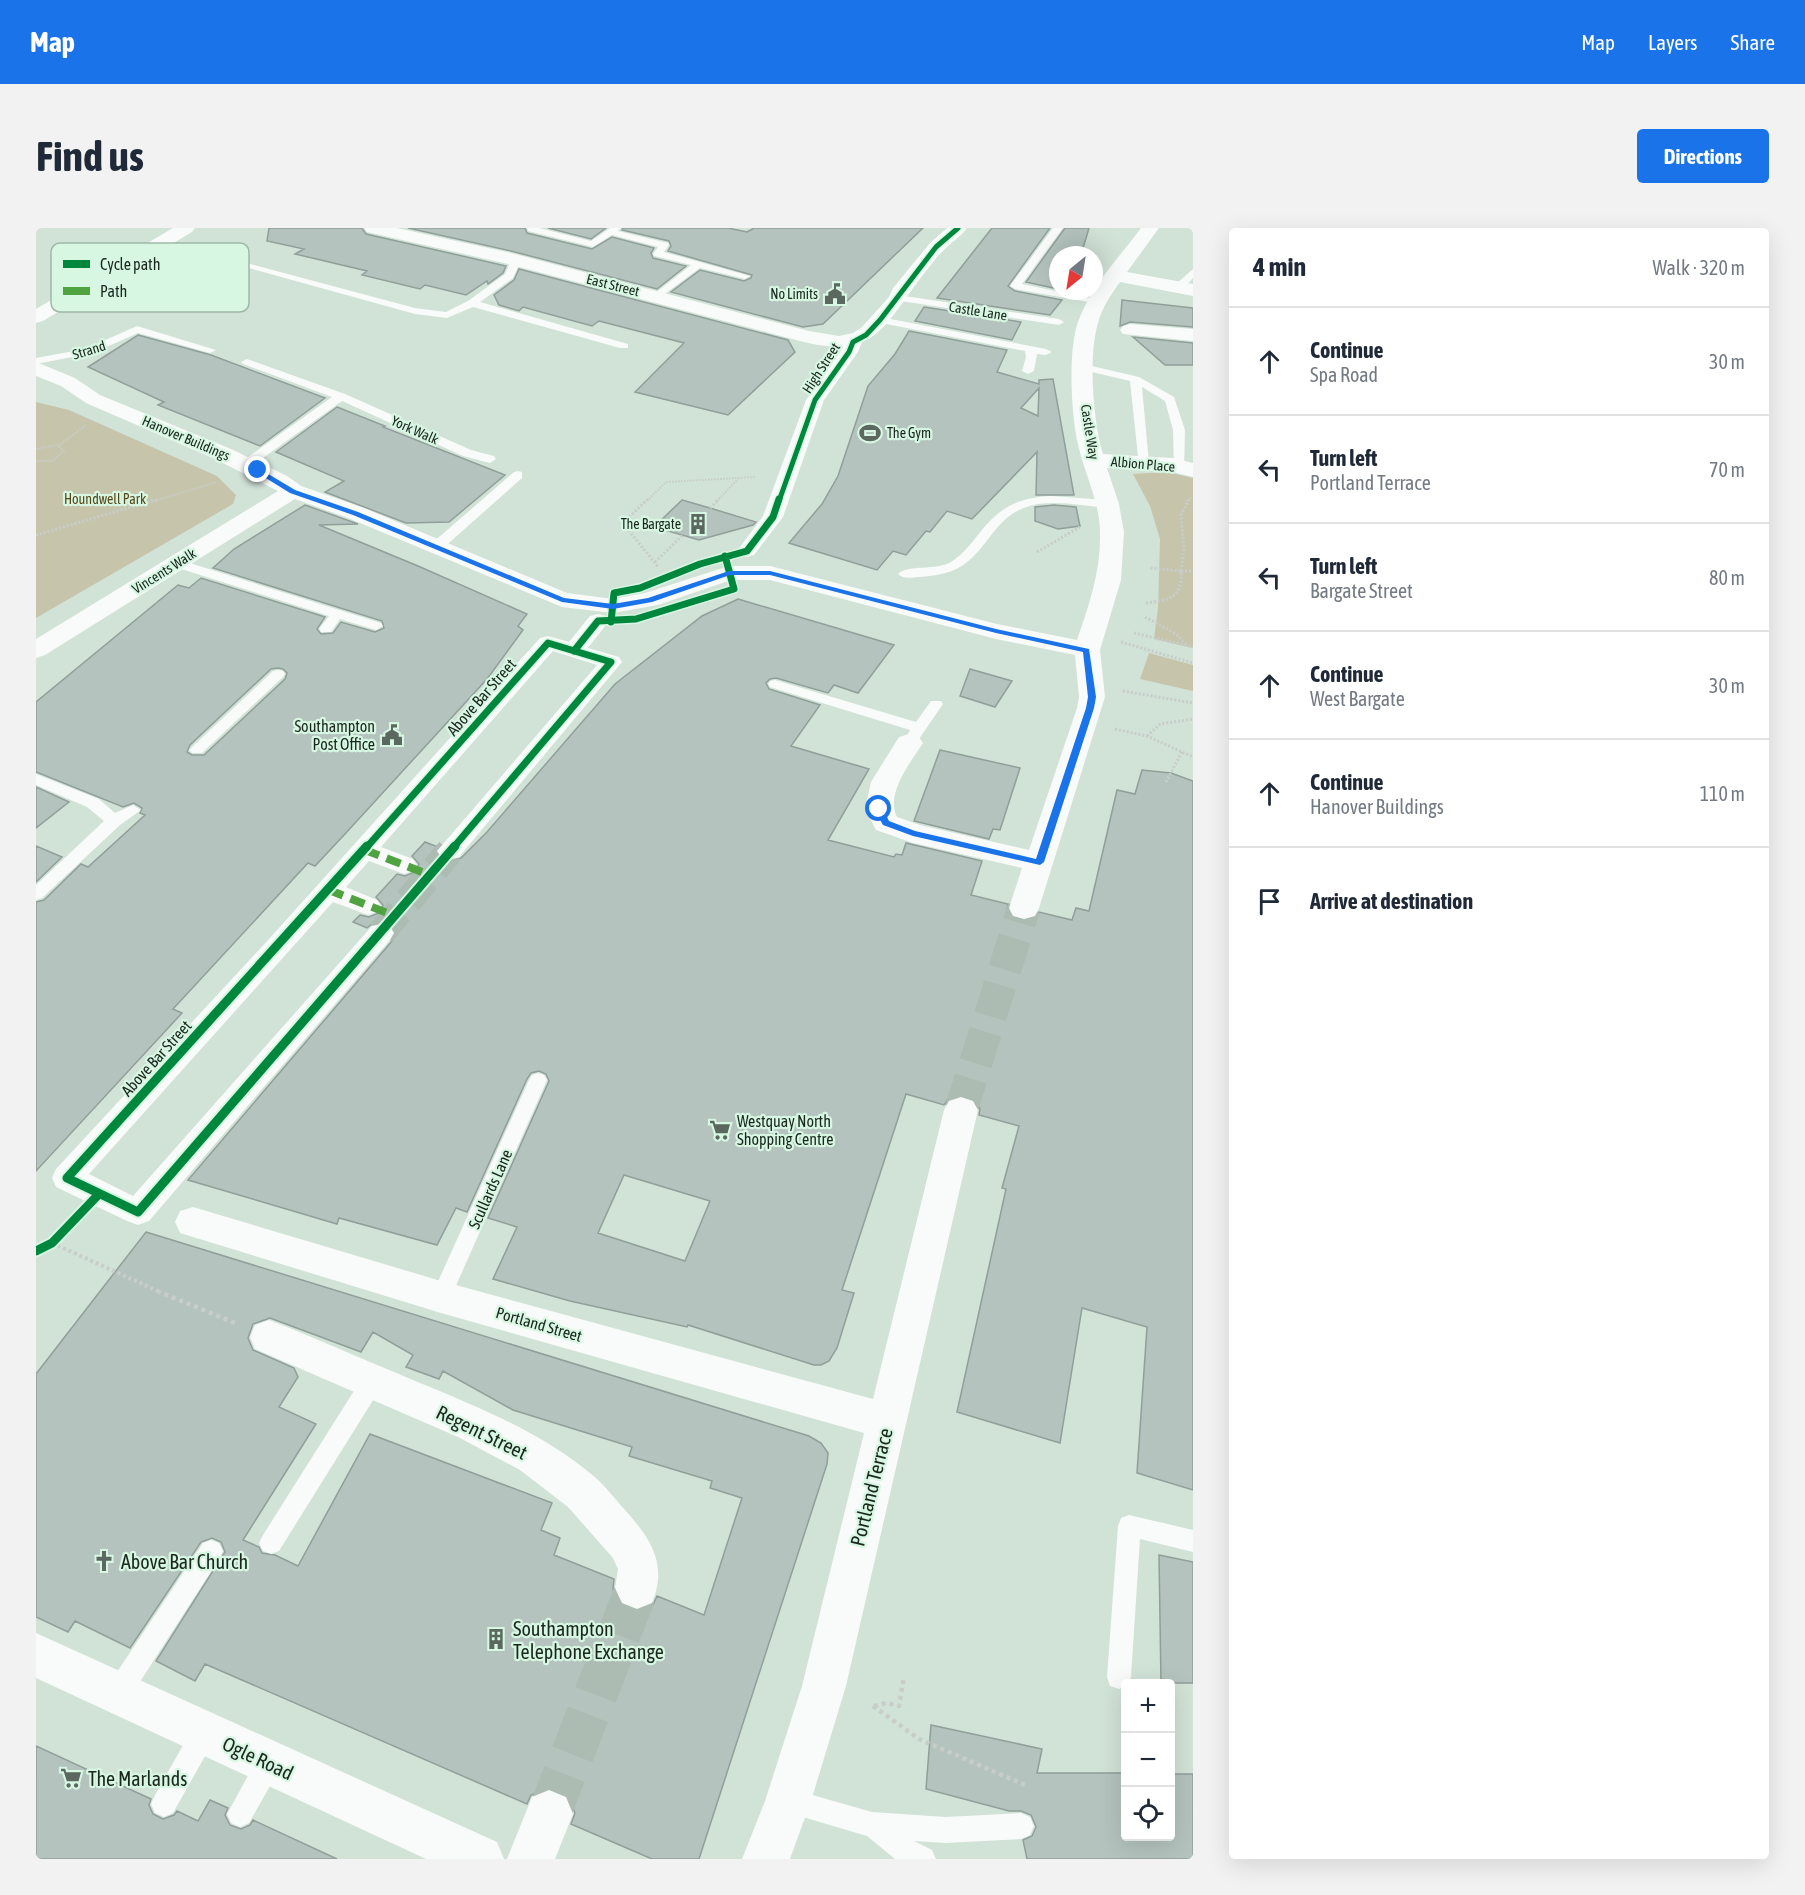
<!DOCTYPE html>
<meta charset="utf-8">
<style>
:root{--surface:#fff;--page:#f2f2f3;--text:#1f2937;--muted:#747a83;--line:#e0e1e3;--accent:#1a73e8}
body{margin:0;font-family:"Asap Condensed",sans-serif;background:var(--page);color:var(--text)}
.controls{position:absolute;right:18px;bottom:18px;display:grid;overflow:hidden;border-radius:6px;box-shadow:0 6px 24px #0002}
.controls button{width:54px;height:54px;display:grid;place-items:center;padding:0;border:0;border-bottom:2px solid var(--line);background:var(--surface);color:var(--text);font:30px sans-serif}
.compass{position:absolute;left:1013px;top:18px;width:54px;height:54px;border-radius:50%;background:var(--surface);box-shadow:0 6px 24px #0002;rotate:210deg}
.stop{position:absolute;width:18px;height:18px;margin:-14px;border:4px solid #1a73e8;border-radius:50%;background:#fff}
.stop.end{background:#1a73e8;border-color:#fff;box-shadow:0 2px 6px #0008}
.list{margin:0;padding:0;list-style:none}
h2{display:flex;justify-content:space-between;align-items:center;height:78px;margin:0;padding:0 24px;font-size:26px}
h2 small{font-size:20px;font-weight:400;color:var(--muted)}
.list li{display:grid;grid-template-columns:39px 1fr auto;gap:18px;align-items:center;box-sizing:border-box;height:108px;padding:0 24px;border-top:2px solid var(--line)}
.list b{display:block;font-size:22px;white-space:nowrap}
.list p{margin:0;font-size:20px;white-space:nowrap;color:var(--muted)}
.list em{font-size:20px;font-style:normal;color:var(--muted)}
.icon{flex:none;width:33px;height:33px;fill:none;stroke:currentColor;stroke-width:2;stroke-linecap:round;stroke-linejoin:round}
.map{position:relative;flex:none;width:1157px;height:1631px;overflow:hidden;border-radius:6px}
header{display:flex;align-items:center;gap:36px;box-sizing:border-box;height:84px;padding:0 30px;background:var(--accent);color:#fff}
header strong{font-size:28px}
nav{display:flex;gap:33px;margin-inline-start:auto;font-size:21px}
.intro{display:flex;align-items:center;justify-content:space-between;box-sizing:border-box;height:144px;padding:0 36px}
h1{margin:0;font-size:42px}
.button{padding:15px 27px;border-radius:6px;background:var(--accent);color:#fff;font-size:21px;font-weight:700}
main{display:flex;gap:36px;padding:0 36px}
aside{flex:1;background:var(--surface);border-radius:6px;box-shadow:0 6px 24px #0002}
.map>svg:first-child{display:block}
.green{fill:#c6c5ac}
.building{fill:#b4c3be;stroke:#909f9a;stroke-width:1.5;fill-rule:evenodd}
.lines{fill:none;stroke-linecap:round;stroke-linejoin:round}
.pedestrian-tunnel{stroke:#acbcb2;stroke-width:28;stroke-dasharray:28 14;stroke-linecap:butt}
.minor-tunnel-far1{stroke:#acbcb2;stroke-width:33;stroke-dasharray:33 16;stroke-linecap:butt}
.minor-tunnel{stroke:#acbcb2;stroke-width:43;stroke-dasharray:43 21;stroke-linecap:butt}
.path-far3{stroke:#c8cdc9;stroke-width:2;stroke-dasharray:1.5 1.5;stroke-linecap:butt}
.path-far2{stroke:#c8cdc9;stroke-width:3;stroke-dasharray:2 2;stroke-linecap:butt}
.path-far1{stroke:#c8cdc9;stroke-width:4;stroke-dasharray:3 3;stroke-linecap:butt}
.path{stroke:#c8cdc9;stroke-width:4.5;stroke-dasharray:4 4;stroke-linecap:butt}
.service{fill:#f8fbf9;fill-rule:evenodd}
.pedestrian{fill:#f8fbf9;fill-rule:evenodd}
.minor{fill:#f8fbf9;fill-rule:evenodd}
.tertiary{fill:#f8fbf9;fill-rule:evenodd}
.quiet{stroke:#4fa341;stroke-width:8;stroke-dasharray:15 8;stroke-linecap:butt}
.cycleway-far2-casing{stroke:#d7f7e2;stroke-width:8}
.cycleway-far1-casing{stroke:#d7f7e2;stroke-width:10}
.cycleway-casing{stroke:#d7f7e2;stroke-width:13}
.cycleway-far2{stroke:#00873e;stroke-width:5}
.cycleway-far1{stroke:#00873e;stroke-width:7}
.cycleway{stroke:#00873e;stroke-width:9}
.route{fill:#1a73e8}
.labels{text-anchor:middle;dominant-baseline:central;stroke-width:4.5;stroke-linejoin:round;paint-order:stroke}
.far-street-label{font-size:14px;fill:#1a261e;stroke:#d7f7e2}
.far-poi-label{font-size:14px;fill:#1a261e;stroke:#d7f7e2;text-anchor:end}
.far-park-label{font-size:14px;fill:#574719;stroke:#d7f7e2}
.street-label{font-size:16px;fill:#1a261e;stroke:#d7f7e2}
.poi-label{font-size:16px;fill:#1a261e;stroke:#d7f7e2;text-anchor:end}
.near-street-label{font-size:20px;fill:#1a261e;stroke:#d7f7e2}
.near-poi-label{font-size:20px;fill:#1a261e;stroke:#d7f7e2;text-anchor:start}
.key{fill:#d7f7e2;stroke:#9eb8a7;stroke-width:1.5}
.key-label{font-size:16px;fill:#1a261e}
</style>
<header>
<strong>Map</strong>
<nav><a>Map</a><a>Layers</a><a>Share</a></nav>
</header>
<div class="intro"><h1>Find us</h1><a class="button">Directions</a></div>
<main>
<div class="map">
<svg width="1157" height="1631" viewBox="0 0 1157 1631">
<rect width="100%" height="100%" fill="#d1e2d7"/>
<path class="green" d="M0,174L33,182L181,248L200,267L197,276L0,390Z
M1132,244L1157,250V420L1118,411L1122,380L1124,311L1114,278L1097,246Z
M1113,425L1157,437V463L1104,451Z"/>
<path class="building" d="M233,0H326L330,6L470,38L467,45L452,56L451,53L430,67L389,57L384,61L326,47L331,43L259,26L268,21L231,13Z
M372,0H489L491,5L556,21L576,9L618,20L615,25L617,30L650,38L621,61L475,23Z
M512,0H570L555,11Z
M587,0H692L711,4L718,0H887L787,96L767,99L635,64L664,42L708,53L715,50L716,47L632,23L635,18L633,13L586,2Z
M956,0H1014L972,58L979,63L1026,72L1014,87L901,70Z
M1029,0H1053L1045,27H1022V61L990,54Z
M483,41L752,112L759,124L692,187L599,164L648,115L563,93L556,98L487,79L483,83L463,77L458,67L478,52Z
M1086,72L1157,80V99L1094,94L1084,98Z
M888,79L985,94L976,112L879,93Z
M873,103L971,122L961,144L1003,156V152L1017,151L1038,267H1000L1001,224L936,291L911,283L894,304L890,303L870,327L857,323L841,342L753,315L786,276L802,248L832,158L859,126ZM1003,160L1002,188L985,180Z
M102,107L175,127L289,170L224,218L122,177L128,174L52,139Z
M1097,109L1157,115V137H1129Z
M301,179L349,198L347,199L469,247L413,294L370,295L289,264L308,253L240,224Z
M646,272L674,280L720,294L717,297L663,312L618,299Z
M269,277L322,296L283,297L382,338L491,386L482,398L487,402L451,451L309,606L279,638L272,635L137,781L146,785L0,943V674L8,672L45,636L52,639L109,587L104,585L106,580L98,575L87,579L0,544V474L142,357L153,360L165,350L289,389L281,401L285,406L297,405L305,394L339,404L348,400L346,393L177,340L198,321ZM242,440L247,441L251,445L249,451L168,527H156L151,524L154,517L235,441Z
M1018,277L1040,279L1044,298L1022,301L999,293V279Z
M702,371L858,417L822,465L798,457L792,465L740,450L734,451L730,455L733,461L784,477L755,518L833,541L792,612L858,629L860,626L866,627L870,615L946,633L935,667L972,676L971,681L976,690L989,693L1000,690L1003,684L1036,692L1040,680L1053,683L1081,562L1099,566L1106,542L1135,545L1157,553V1262L1101,1245L1111,1099L1046,1080L1024,1215L921,1184L970,961L966,960L983,898L943,887L944,881L939,872L926,867L912,871L908,877L870,866L806,1062L818,1065L801,1120L793,1133L785,1137H778L652,1097L651,1099L534,1073L457,1051L481,999L452,990L513,853L510,846L503,843L495,845L491,851L431,984L420,980L401,1017L303,990L301,996L152,952L356,713L360,704L354,696L345,694L336,696L331,700L317,694L324,687L333,689L343,685L347,677L340,669L361,646L369,648L379,644L383,636L376,628L389,614L402,619L399,623L404,631L415,634L425,630L451,604L579,456L666,388ZM588,947L674,973L649,1033L562,1005Z
M934,441L976,453L959,479L924,468Z
M904,522L984,540L964,602L957,601L953,611L878,593Z
M0,559L33,574L0,600Z
M0,618L26,629L0,654Z
M110,1004L773,1208L785,1215L792,1225L791,1236L663,1631H616L535,1596L539,1585L532,1568L514,1560L495,1567L491,1576L169,1436L159,1453L120,1433L189,1324L185,1314L176,1310L165,1314L94,1420L39,1393L32,1404L0,1389V1146ZM234,1090L325,1124L337,1104L377,1127L370,1139L403,1151L407,1143L477,1182L596,1219L593,1228L676,1253L674,1260L706,1270L668,1387L621,1368L617,1377L602,1383L585,1377L577,1361L578,1351L518,1327L524,1310L505,1302L516,1275L334,1206L262,1338L239,1327L226,1325L223,1319L207,1312L280,1196L243,1179L262,1149L258,1140L217,1122L212,1110L217,1096Z
M1123,1327L1157,1334V1455H1125Z
M895,1497L1006,1521L1001,1545H1089V1608H1134V1546H1157V1631H991L987,1612L996,1608L1000,1599L995,1587L985,1583H973L890,1561Z
M0,1518L115,1571L113,1577L117,1586L127,1591L138,1587L141,1583L162,1593L174,1572L192,1580L189,1587L194,1597L205,1601L214,1597L217,1592L301,1631H0Z"/>
<g class="lines">
<path class="pedestrian-tunnel" d="M345,705L414,623"/>
<path class="minor-tunnel-far1" d="M925,882L988,680"/>
<path class="minor-tunnel" d="M513,1586L601,1360"/>
<path class="path-far3" d="M22,218L50,197
M0,221L21,217L28,223L16,233H0
M118,273L181,254
M611,273L630,254L719,249
M681,273L702,251
M1152,273L1155,268"/>
<path class="path-far2" d="M612,271L587,295L622,339
M674,280L683,271
M0,307L123,271
M1001,324L1044,299
M619,334L647,307
M1145,343L1148,322L1145,287L1153,271
M1145,343H1157
M1110,375C1133,372 1147,370 1145,343L1113,340
M1109,389L1140,406L1151,417
M1098,405L1157,419
M1085,414L1157,435
M1087,463L1157,475
M1079,501L1111,508L1157,529
M1111,508L1124,496L1157,491
M1130,554L1146,524"/>
<path class="path-far1" d="M16,1015L124,1064
M0,1023L16,1015L40,990"/>
<path class="path" d="M121,1063L199,1095
M837,1478L883,1511L989,1557
M838,1478L851,1475L863,1478L868,1448"/>
<path class="service" d="M491,0H503L555,13L574,0H585L582,3L632,15L633,17L628,24L714,48L709,51L664,40L622,71L617,68L618,66L655,37L618,28L617,26L622,19L576,7L557,19L492,3Z
M1017,0H1027L986,56L1064,72V76L979,61L974,58Z
M475,28L479,29L483,37L477,50L444,74L592,116V120H584L437,79L411,90L379,86L209,39L214,36L379,80L410,84L432,73L469,46L473,37L470,31Z
M1157,41V50L1147,61H1139V57Z
M862,67L1023,91L1028,94L1023,97L858,72V68Z
M844,89L1010,121L1016,124L1010,127L1001,126L998,143L992,146L986,143L990,129L989,123L840,94L839,92Z
M101,98L180,122L174,125L102,105L57,125L0,136V130L49,121Z
M211,131L309,166L435,222L458,228L460,231L454,235L427,228L306,173L213,240H205V234L296,169L207,136L205,134Z
M1047,136L1103,149L1138,169L1149,202L1148,242H1140L1138,239L1137,202L1129,173L1106,159L1113,235L1107,239L1103,238L1094,153L1043,141L1041,139Z
M482,243L486,244V250L405,322H395L393,319L395,316L478,244Z
M1015,268L1071,272L1077,276L1071,280C1045,278 1013,270 988,280C959,290 950,324 924,339C912,346 897,348 884,349C876,349 868,352 862,346C872,336 900,343 915,334C926,327 934,317 941,308C963,280 979,270 1015,268Z
M141,331L345,395L347,398L340,402L304,391L295,404H285L283,401L293,388L136,338L134,335Z
M242,442L247,443L249,446L247,449L166,525H156L153,522L156,519L237,443Z
M739,452L880,494L895,473H905L907,476L883,511L878,513L871,508L874,502L734,459L732,456L734,453Z
M0,546L63,571L79,585L97,577L105,582L84,597L6,670L0,672V657L68,593L51,579L0,557Z
M502,845L508,847L511,852L415,1069L412,1075L405,1078L398,1075L395,1069L493,852L496,847Z
M336,1144L344,1147L347,1154L344,1161L243,1323L235,1326L227,1323L223,1315L227,1307L328,1147Z
M1093,1287L1157,1302V1324L1104,1311L1095,1449L1090,1458L1083,1461L1074,1458L1071,1449L1082,1298L1085,1290Z
M175,1312L183,1315L187,1323L183,1331L91,1474L82,1477L73,1474L70,1465L73,1456L167,1315Z
M168,1493L177,1496L180,1505L177,1514L137,1585L128,1589L119,1585L115,1576L119,1567L159,1496Z
M233,1522L242,1526L246,1535L242,1544L213,1595L204,1599L195,1595L191,1586L224,1526Z
M752,1560L836,1584L910,1589L985,1585L994,1589L998,1598L994,1607L985,1611L910,1615L878,1613L896,1622L900,1631H859L831,1608L743,1582L739,1573L743,1564Z"/>
<path class="pedestrian" d="M817,109L823,110L826,114L822,124L788,172L747,289L718,327L711,329L704,327L701,323L727,288L770,172L804,124L811,110Z
M562,386L570,388L573,393L552,420L583,429L586,434L423,629L414,632L405,629L401,623L561,437L517,423L345,619L377,631L381,637L377,643L368,646L333,633L310,659L341,672L345,678L341,684L332,687L297,674L53,946L97,968L336,698L345,696L354,698L358,705L354,712L113,993L102,997L91,993L20,959L16,950L20,941L233,711L504,410L512,408L533,414L554,388Z"/>
<path class="minor" d="M328,0H361L475,25L773,103L803,108L817,105L826,99L853,69L857,60L894,15L911,0H931C925,9 915,14 908,22C901,28 896,36 890,43C848,96 842,133 764,113L472,36L331,4Z
M1105,0H1123L1091,44L1157,56V68L1084,54C1075,67 1066,79 1062,95C1052,128 1057,193 1067,226L1136,230L1157,235V249L1136,244L1071,240L1083,276L1088,304L1085,352L1064,422L1069,469L1003,680L999,688L988,691L977,688L973,680L986,640L877,615L840,602L829,581L835,554L863,509L873,506L883,509L887,515C875,534 849,565 861,589L884,597L993,622L1041,480L1043,469L1039,427L960,411L734,352H695L622,377L577,385L526,379L312,290L259,271L9,427L0,430V411L242,263L179,231L50,175L25,158L0,148V134L39,150L64,167L195,221L251,248L265,258L328,280L531,365L577,371L609,365L693,338H734L961,396L1041,412C1053,377 1065,343 1064,305C1064,273 1047,243 1041,212C1035,183 1032,122 1042,94C1055,58 1082,31 1105,0Z
M1094,96L1157,101V113L1087,106L1084,102L1087,98Z
M925,869L937,873L942,882L810,1458L775,1573L754,1631H706L729,1573L766,1458L828,1205L405,1085L157,1009L144,1005L139,994L144,983L157,979L405,1053L837,1171L908,882L913,873Z
M233,1092C273,1107 312,1125 351,1141C423,1172 502,1199 561,1251C571,1260 580,1272 589,1282C615,1311 632,1336 616,1375L601,1381L586,1375L579,1360L582,1341L577,1330L532,1279L484,1242L422,1209L219,1121L214,1109L219,1097Z
M0,1405L461,1614L468,1631H390L0,1450Z
M513,1562L530,1569L537,1586L519,1631H471L496,1569Z"/>
<path class="tertiary" d="M137,0H159L156,4L7,93L0,95V81Z"/>
<path class="quiet" d="M329,622L394,647
M293,662L359,688"/>
<defs>
<path id="cycleway-far2" d="M743,273L779,172L813,124L817,114L830,107L844,92L900,19L922,0"/>
<path id="cycleway-far1" d="M575,394L578,365L604,360L664,336L711,323L737,289L743,271
M538,423L562,393L600,391L698,361L689,328
M330,620L512,415L575,434L417,620"/>
<path id="cycleway" d="M331,618L31,950L102,984L419,618
M0,1023L16,1015L63,966"/>
</defs>
<use href="#cycleway-far2" class="cycleway-far2-casing"/>
<use href="#cycleway-far1" class="cycleway-far1-casing"/>
<use href="#cycleway" class="cycleway-casing"/>
<use href="#cycleway-far2" class="cycleway-far2"/>
<use href="#cycleway-far1" class="cycleway-far1"/>
<use href="#cycleway" class="cycleway"/>
</g>
<path class="route" d="M220,241H224L259,262L322,284L528,370L577,376L612,370L693,343H734L960,401L1053,421L1060,469L1058,480L1008,634L1004,637L877,608L847,597L838,581L846,579L853,593L879,603L1000,631L1050,480L1052,469L1047,424L960,405L734,347H694L616,374L577,381L526,374L317,287L254,265L220,244Z"/>
<defs>
<symbol id="civic-bare" viewBox="-9 -9 18 18"><path d="M-.6-6.5H3V-4.5H.6V-3L4-1V1h2V6H-6V1h2V-1L-.6-3ZM-1.2 2.5V6h2.4V2.5Z" fill="#5a685f" stroke="#d7f7e2" stroke-width="2.5" paint-order="stroke"/></symbol>
<symbol id="stadium-bare" viewBox="-9 -9 18 18"><path d="M0-5a6.5 5 0 1 0 0 10a6.5 5 0 1 0 0-10ZM-3.5-1.8h7v3.6h-7Z" fill="#5a685f" stroke="#d7f7e2" stroke-width="2.5" paint-order="stroke"/></symbol>
<symbol id="building-bare" viewBox="-9 -9 18 18"><path d="M-4-6H4V6H1V3H-1V6H-4ZM-2.5-4.3h1.7v1.8h-1.7ZM.8-4.3h1.7v1.8H.8ZM-2.5-1h1.7V.8h-1.7ZM.8-1h1.7V.8H.8Z" fill="#5a685f" stroke="#d7f7e2" stroke-width="2.5" paint-order="stroke"/></symbol>
<symbol id="supermarket-bare" viewBox="-9 -9 18 18"><path d="M-6-5.5h2.5l.6 2H6L4.5 2H-2.5L-4.4-4H-6ZM-1.5 3.2a1.3 1.3 0 1 0 .1 0ZM3 3.2a1.3 1.3 0 1 0 .1 0Z" fill="#5a685f" stroke="#d7f7e2" stroke-width="2.5" paint-order="stroke"/></symbol>
<symbol id="church-bare" viewBox="-9 -9 18 18"><path d="M-1.2-6h2.4v3.5h3.3v2.4h-3.3V6h-2.4V-.1h-3.3v-2.4h3.3Z" fill="#5a685f" stroke="#d7f7e2" stroke-width="2.5" paint-order="stroke"/></symbol>
</defs>
<g fill-rule="evenodd">
<use href="#civic-bare" x="784" y="51" width="30" height="30"/>
<use href="#stadium-bare" x="819" y="190" width="30" height="30"/>
<use href="#building-bare" x="647" y="281" width="30" height="30"/>
<use href="#civic-bare" x="341" y="492" width="30" height="30"/>
<use href="#supermarket-bare" x="669" y="887" width="30" height="30"/>
<use href="#church-bare" x="53" y="1318" width="30" height="30"/>
<use href="#building-bare" x="445" y="1396" width="30" height="30"/>
<use href="#supermarket-bare" x="20" y="1535" width="30" height="30"/>
</g>
<g class="labels">
<g class="far-street-label">
<text transform="translate(577 57) rotate(14)">East Street</text>
<text transform="translate(942 83) rotate(9)">Castle Lane</text>
<text transform="translate(53 122) rotate(-17)">Strand</text>
<text transform="translate(785 140) rotate(-57)">High Street</text>
<text transform="translate(379 202) rotate(24)">York Walk</text>
<text transform="translate(1054 204) rotate(81)">Castle Way</text>
<text transform="translate(150 210) rotate(23)">Hanover Buildings</text>
<text transform="translate(1107 236) rotate(5)">Albion Place</text>
<text transform="translate(128 343) rotate(-32)">Vincents Walk</text>
</g>
<g class="far-poi-label">
<text x="782" y="66">No Limits</text>
<text x="851" y="205" text-anchor="start">The Gym</text>
<text x="645" y="296">The Bargate</text>
</g>
<g class="far-park-label">
<text x="69" y="271">Houndwell Park</text>
</g>
<g class="street-label">
<text transform="translate(445 469) rotate(-49)">Above Bar Street</text>
<text transform="translate(120 830) rotate(-48)">Above Bar Street</text>
<text transform="translate(454 961) rotate(-66)">Scullards Lane</text>
<text transform="translate(503 1096) rotate(16)">Portland Street</text>
</g>
<g class="poi-label">
<text x="339" y="498">Southampton<tspan x="339" dy="18">Post Office</tspan></text>
<text x="701" y="893" text-anchor="start">Westquay North<tspan x="701" dy="18">Shopping Centre</tspan></text>
</g>
<g class="near-street-label">
<text transform="translate(446 1204) rotate(26)">Regent Street</text>
<text transform="translate(835 1259) rotate(-76)">Portland Terrace</text>
<text transform="translate(222 1530) rotate(25)">Ogle Road</text>
</g>
<g class="near-poi-label">
<text x="85" y="1333">Above Bar Church</text>
<text x="477" y="1400">Southampton<tspan x="477" dy="23">Telephone Exchange</tspan></text>
<text x="52" y="1550">The Marlands</text>
</g>
</g>
<rect x="15" y="15" width="198" height="69" rx="9" class="key"/>
<rect x="27" y="32" width="27" height="8" fill="#00873e"/>
<rect x="27" y="59" width="27" height="8" fill="#4fa341"/>
<g class="key-label">
<text x="64" y="42">Cycle path</text>
<text x="64" y="69">Path</text>
</g>
</svg>
<div class="controls">
<button>+</button>
<button>−</button>
<button><svg class="icon" aria-label="locate" viewBox="0 0 24 24"><circle cx="12" cy="12" r="6"/><path d="M12 2v4M12 18v4M2 12h4M18 12h4"/></svg></button>
</div>
<svg class="compass" viewBox="-18 -18 36 36"><path d="M0-13l5 13h-10z" fill="#e53935"/><path d="M0 13l5-13h-10z" fill="#747a83"/></svg>
<div class="stop" style="left:843px;top:581px"></div>
<div class="stop end" style="left:222px;top:242px"></div>
</div>
<aside>
<h2>4 min<small>Walk · 320 m</small></h2>
<ul class="list">
<li><svg class="icon" aria-label="ahead" viewBox="0 0 24 24"><path d="M12 20V5M6 11l6-6 6 6"/></svg><div><b>Continue</b><p>Spa Road</p></div><em>30 m</em></li>
<li><svg class="icon" aria-label="left" viewBox="0 0 24 24"><path d="M17 20v-9H6M10 6l-5 5 5 5"/></svg><div><b>Turn left</b><p>Portland Terrace</p></div><em>70 m</em></li>
<li><svg class="icon" aria-label="left" viewBox="0 0 24 24"><path d="M17 20v-9H6M10 6l-5 5 5 5"/></svg><div><b>Turn left</b><p>Bargate Street</p></div><em>80 m</em></li>
<li><svg class="icon" aria-label="ahead" viewBox="0 0 24 24"><path d="M12 20V5M6 11l6-6 6 6"/></svg><div><b>Continue</b><p>West Bargate</p></div><em>30 m</em></li>
<li><svg class="icon" aria-label="ahead" viewBox="0 0 24 24"><path d="M12 20V5M6 11l6-6 6 6"/></svg><div><b>Continue</b><p>Hanover Buildings</p></div><em>110 m</em></li>
<li><svg class="icon" aria-label="arrive" viewBox="0 0 24 24"><path d="M6 21V4h12l-3 4 3 4H6"/></svg><div><b>Arrive at destination</b></div></li>
</ul>
</aside>
</main>
